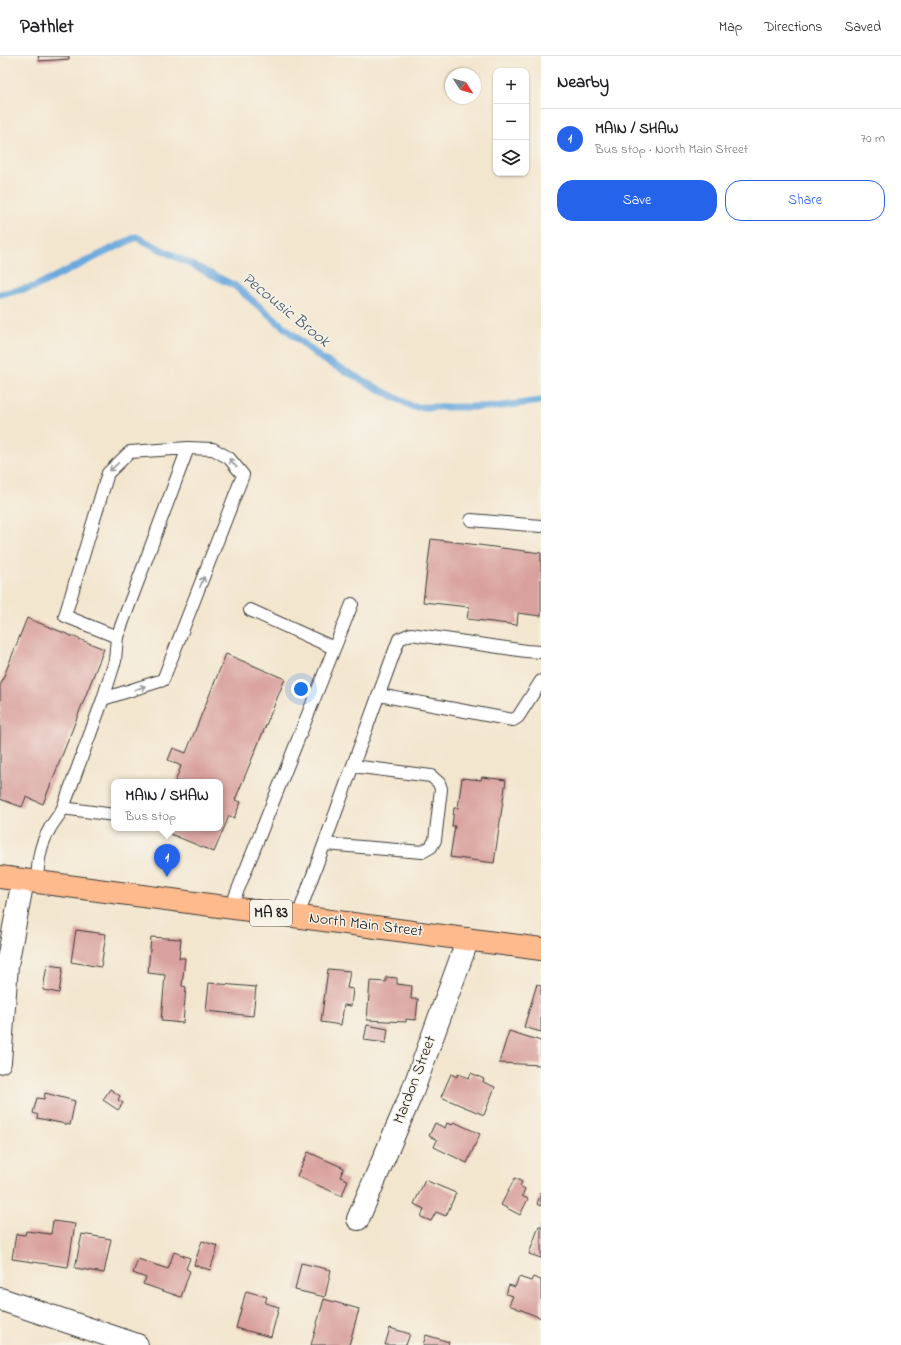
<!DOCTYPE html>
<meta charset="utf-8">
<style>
:root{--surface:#fff;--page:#f2f2f2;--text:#202124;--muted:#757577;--line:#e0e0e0;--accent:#2563eb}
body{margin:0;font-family:"Indie Flower",sans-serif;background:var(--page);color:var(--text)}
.controls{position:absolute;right:12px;top:12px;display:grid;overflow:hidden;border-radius:8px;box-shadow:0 1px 3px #0004}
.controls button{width:36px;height:36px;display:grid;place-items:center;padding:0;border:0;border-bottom:1px solid var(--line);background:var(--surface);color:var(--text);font:20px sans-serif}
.compass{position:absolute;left:445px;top:12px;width:36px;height:36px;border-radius:50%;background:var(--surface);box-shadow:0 1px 3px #0004;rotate:126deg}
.you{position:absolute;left:301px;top:633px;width:14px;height:14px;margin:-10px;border:3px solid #fff;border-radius:50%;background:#1a73e8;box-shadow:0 0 0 6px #1a73e833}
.badge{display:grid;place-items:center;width:26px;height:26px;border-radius:50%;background:var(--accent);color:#fff;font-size:13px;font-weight:700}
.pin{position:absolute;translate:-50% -33px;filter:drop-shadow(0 1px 2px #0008)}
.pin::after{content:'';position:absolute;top:21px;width:14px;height:12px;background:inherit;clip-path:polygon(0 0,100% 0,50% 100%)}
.popup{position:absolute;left:111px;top:723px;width:112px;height:52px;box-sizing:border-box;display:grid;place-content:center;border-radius:8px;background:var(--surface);filter:drop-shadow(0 1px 3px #0005);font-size:13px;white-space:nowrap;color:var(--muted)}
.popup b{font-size:15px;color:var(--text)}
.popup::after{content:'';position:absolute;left:50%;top:100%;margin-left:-8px;border:8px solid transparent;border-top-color:var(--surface)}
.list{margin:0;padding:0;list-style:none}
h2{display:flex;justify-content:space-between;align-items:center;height:52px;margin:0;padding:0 16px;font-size:17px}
h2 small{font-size:13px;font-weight:400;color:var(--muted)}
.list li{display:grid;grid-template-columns:26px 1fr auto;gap:12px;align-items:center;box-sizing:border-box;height:60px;padding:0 16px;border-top:1px solid var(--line)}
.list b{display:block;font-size:15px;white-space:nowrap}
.list p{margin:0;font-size:13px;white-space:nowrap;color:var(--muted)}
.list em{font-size:13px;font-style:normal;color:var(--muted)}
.actions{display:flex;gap:8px;padding:12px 16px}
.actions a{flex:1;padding:9px 0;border:1px solid var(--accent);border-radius:16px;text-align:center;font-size:14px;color:var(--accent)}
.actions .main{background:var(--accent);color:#fff}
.icon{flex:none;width:22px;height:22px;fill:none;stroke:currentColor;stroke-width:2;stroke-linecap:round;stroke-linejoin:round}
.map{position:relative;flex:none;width:541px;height:1289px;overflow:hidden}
header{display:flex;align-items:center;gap:24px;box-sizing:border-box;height:56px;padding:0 20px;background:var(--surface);border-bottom:1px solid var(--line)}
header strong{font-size:19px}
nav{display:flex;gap:22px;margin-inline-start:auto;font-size:14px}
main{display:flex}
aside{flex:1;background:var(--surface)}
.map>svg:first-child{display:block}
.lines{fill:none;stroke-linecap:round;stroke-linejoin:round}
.stream{stroke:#6ba9dd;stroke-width:7}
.building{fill:#d9a19e}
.lane-casing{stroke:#3c3a37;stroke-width:14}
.street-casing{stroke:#3c3a37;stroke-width:24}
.primary-casing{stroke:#3c3a37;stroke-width:24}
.lane{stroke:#fff;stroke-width:12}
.street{stroke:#fff;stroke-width:22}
.primary{stroke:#fcba8d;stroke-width:22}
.oneway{stroke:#999}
.labels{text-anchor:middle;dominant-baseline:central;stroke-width:3;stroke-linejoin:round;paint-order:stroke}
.shield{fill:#f7f3e8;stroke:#5e5c59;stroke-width:1}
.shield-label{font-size:15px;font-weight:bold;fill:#1c1c1c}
.street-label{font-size:16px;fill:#1c1c1c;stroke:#f7f3e8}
.water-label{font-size:17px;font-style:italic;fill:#3c5469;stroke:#f7f3e8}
</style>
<header>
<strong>Pathlet</strong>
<nav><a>Map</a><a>Directions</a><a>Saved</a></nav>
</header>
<main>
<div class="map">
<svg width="541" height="1289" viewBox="0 0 541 1289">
<rect width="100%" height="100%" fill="#f7f3e8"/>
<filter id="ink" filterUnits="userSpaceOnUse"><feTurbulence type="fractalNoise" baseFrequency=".025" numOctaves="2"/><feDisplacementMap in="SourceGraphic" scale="8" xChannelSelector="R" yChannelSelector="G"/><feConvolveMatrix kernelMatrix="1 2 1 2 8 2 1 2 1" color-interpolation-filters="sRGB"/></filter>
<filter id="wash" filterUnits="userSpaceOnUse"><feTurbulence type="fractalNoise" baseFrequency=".012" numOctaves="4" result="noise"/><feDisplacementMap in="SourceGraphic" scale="16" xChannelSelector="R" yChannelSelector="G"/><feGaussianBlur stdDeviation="0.9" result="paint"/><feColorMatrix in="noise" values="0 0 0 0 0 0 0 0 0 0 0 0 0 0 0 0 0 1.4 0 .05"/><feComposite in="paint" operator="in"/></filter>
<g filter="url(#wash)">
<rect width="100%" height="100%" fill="#f3e6cf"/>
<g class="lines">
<path class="stream" d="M0,238L34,231L136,181L235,230L322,303L413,351H494L541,345"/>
</g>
<g id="blocks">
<path class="building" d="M38,0H69V3L39,5Z
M431,483L541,497V560L518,557L517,569L467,563L469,551L423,546Z
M27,562L104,593L43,748L26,741L22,751L0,743V630Z
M226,598L285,623L235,744L241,746L234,762L229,760L214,796L156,772H220V726H175L181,710L168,704L173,692L186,697Z
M482,721L506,724L494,807L450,801L455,770H452L454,752H458L462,722L481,724Z
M76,874L106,878L101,911L71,906Z
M151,881L181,883L179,902H185L182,930L186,931L183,967L161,965L165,919L148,917Z
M47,909L63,911L59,937L43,934Z
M328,913L350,915L347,932L353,933L351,950L344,949L341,969L321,966Z
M386,921L397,922V928L412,930L411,943H418L416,964L406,963V966L367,964L370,925L386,926Z
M209,927L256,931L253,960L206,955Z
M537,928L541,930V976L524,971Z
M367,969L388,973L386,987L364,984Z
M509,975L541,985V1009L499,1007Z
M471,1017L484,1023L483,1026L495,1031L484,1059L441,1041L451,1018L457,1021L458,1018L469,1022Z
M110,1033L120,1040L118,1044L123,1047L118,1054L103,1044Z
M45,1037L75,1045L70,1069L37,1062L38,1059L33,1057L37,1042L44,1043Z
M454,1066L480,1078L467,1107L434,1091L437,1084L429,1080L435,1067L445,1072L447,1067L452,1069Z
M308,1096L344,1112L340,1121L348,1124L342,1140L297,1120Z
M515,1122L522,1126L520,1130L525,1133L522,1140L528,1143L520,1159L501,1149Z
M425,1124L456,1137L446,1160L436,1156L431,1165L421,1161L424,1153L414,1148Z
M541,1137V1150L537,1148Z
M53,1165L75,1168L68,1211L12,1203L16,1178L25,1179L26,1175L51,1178Z
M539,1170H541V1202L529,1198Z
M82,1178L111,1183L104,1217L75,1212Z
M202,1185L218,1190L210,1214L194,1209Z
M174,1196L190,1202L186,1213L190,1215L181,1241L143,1228L146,1222L133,1217L138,1203L168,1213Z
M301,1207L331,1214L325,1241L295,1234Z
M519,1221L531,1225L533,1221L541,1224V1262L509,1249L513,1240L506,1238L509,1229L515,1231Z
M246,1235L267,1241L265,1247L279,1251L271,1281L236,1272Z
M324,1243L359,1253L349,1289H311Z
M390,1272L410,1278L406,1289H385Z
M426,1279L449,1286L448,1289H423Z"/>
</g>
</g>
<g filter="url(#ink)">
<use href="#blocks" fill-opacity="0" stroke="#3c3a37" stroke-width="1"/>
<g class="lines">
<defs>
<path id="lane" d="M471,464L541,470
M250,554L334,592
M117,581L188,392
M379,639L513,664L518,661L541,625
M63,752L114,759
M325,788L422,796L431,791L435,784L441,733L439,727L431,720L353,710
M37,826C38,807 39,791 49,774C53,766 59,760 63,752L103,643L115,605L117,581L65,560L108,417L130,396L188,392L213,393L229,402L243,419L163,624L103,643
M231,851L352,548
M298,860L399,583L411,578L526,595L541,596"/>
<path id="street" d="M0,1006L7,909L23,824
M358,1163L413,1034L468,883
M0,1243L137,1289"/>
<path id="primary" d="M0,821L541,893"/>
</defs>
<use href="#lane" class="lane-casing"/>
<use href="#street" class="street-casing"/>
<use href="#primary" class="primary-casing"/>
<use href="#lane" class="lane"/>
<use href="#street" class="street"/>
<use href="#primary" class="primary"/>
</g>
<defs><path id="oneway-shaft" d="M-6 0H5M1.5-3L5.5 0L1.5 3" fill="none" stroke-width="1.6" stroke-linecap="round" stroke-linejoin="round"/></defs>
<g class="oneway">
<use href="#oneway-shaft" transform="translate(233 407) rotate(-132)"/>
<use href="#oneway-shaft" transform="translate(114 411) rotate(137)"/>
<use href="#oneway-shaft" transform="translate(202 526) rotate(-68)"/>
<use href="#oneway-shaft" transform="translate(140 632) rotate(-19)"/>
</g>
</g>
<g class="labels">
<rect class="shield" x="250" y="844" width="42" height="26" rx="3"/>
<g class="shield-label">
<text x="271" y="857">MA 83</text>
</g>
<g class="street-label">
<text transform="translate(366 869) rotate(7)">North Main Street</text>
<text transform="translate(415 1024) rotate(-69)">Mardon Street</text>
</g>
<g class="water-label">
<text transform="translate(286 254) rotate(39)">Pecousic Brook</text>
</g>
</g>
</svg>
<div class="controls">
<button>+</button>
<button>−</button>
<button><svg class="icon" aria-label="layers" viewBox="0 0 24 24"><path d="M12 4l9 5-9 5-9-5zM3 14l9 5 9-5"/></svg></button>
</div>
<svg class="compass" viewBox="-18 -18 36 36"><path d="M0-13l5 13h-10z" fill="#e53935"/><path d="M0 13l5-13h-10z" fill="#757577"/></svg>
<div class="you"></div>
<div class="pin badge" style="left:167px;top:821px">1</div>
<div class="popup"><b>MAIN / SHAW</b>Bus stop</div>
</div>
<aside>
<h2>Nearby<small></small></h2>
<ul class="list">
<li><span class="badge">1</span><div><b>MAIN / SHAW</b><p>Bus stop · North Main Street</p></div><em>70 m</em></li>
</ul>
<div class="actions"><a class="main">Save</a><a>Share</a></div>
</aside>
</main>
